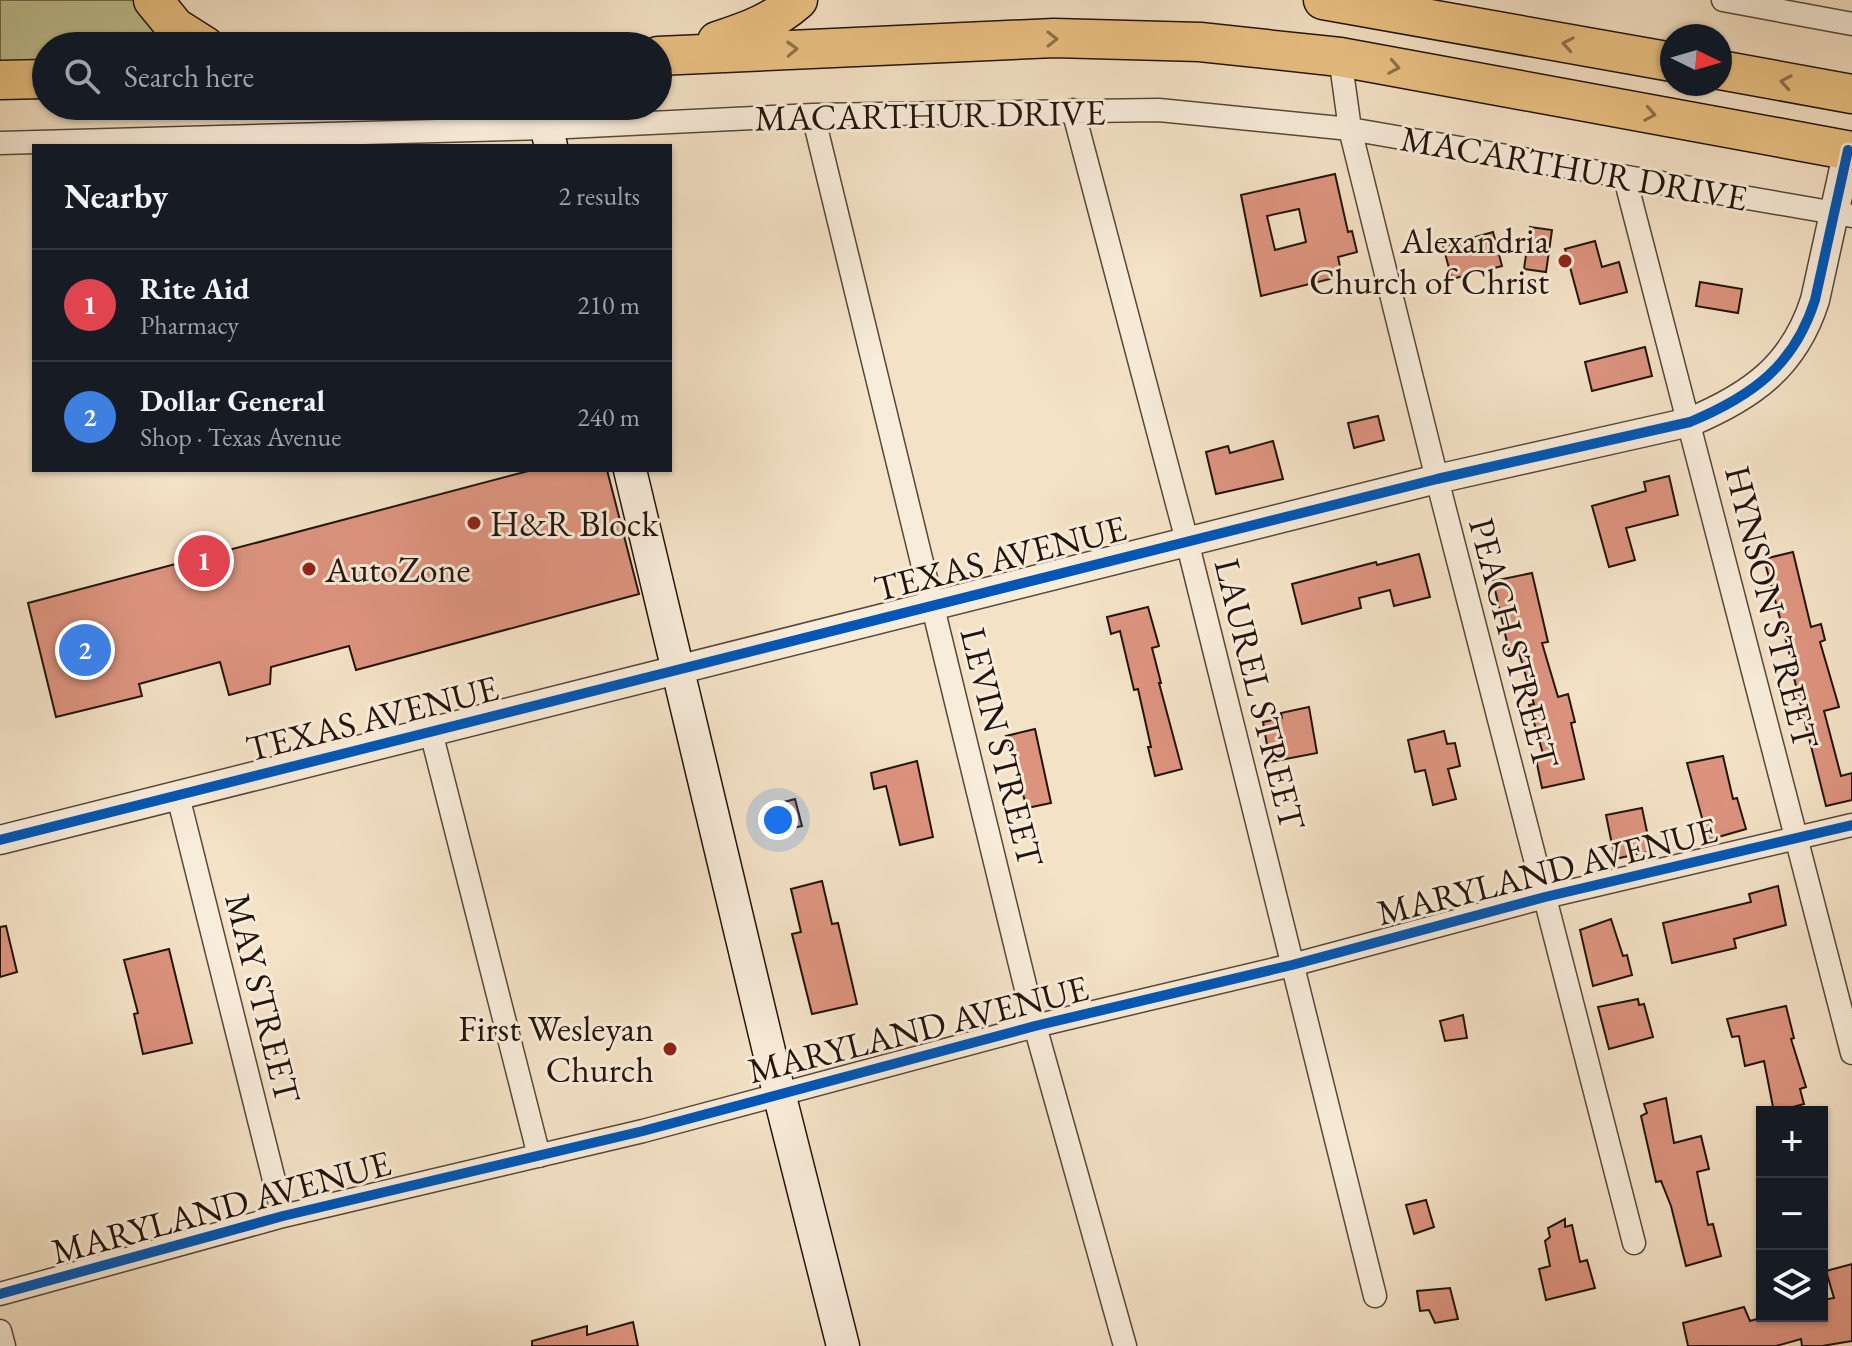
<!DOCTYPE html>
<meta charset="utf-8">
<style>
:root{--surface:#171b24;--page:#20242c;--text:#f1f3f6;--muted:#9ea1a6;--line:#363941;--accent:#7c3aed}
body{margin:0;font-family:"EB Garamond",serif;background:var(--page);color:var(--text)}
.controls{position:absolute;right:24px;bottom:24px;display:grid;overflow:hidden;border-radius:0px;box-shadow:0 2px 6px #0004}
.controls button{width:72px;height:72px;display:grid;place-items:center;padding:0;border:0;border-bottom:2px solid var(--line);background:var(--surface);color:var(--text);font:40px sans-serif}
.compass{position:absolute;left:1660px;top:24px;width:72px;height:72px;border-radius:50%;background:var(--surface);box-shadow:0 2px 6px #0004;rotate:95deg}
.you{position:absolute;left:778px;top:820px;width:28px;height:28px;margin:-20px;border:6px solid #fff;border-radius:50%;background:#1a73e8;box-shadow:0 0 0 12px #1a73e833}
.badge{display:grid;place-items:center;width:52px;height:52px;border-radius:50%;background:var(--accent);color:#fff;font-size:26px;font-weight:700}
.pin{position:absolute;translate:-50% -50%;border:4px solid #fff;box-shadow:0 2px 8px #0006}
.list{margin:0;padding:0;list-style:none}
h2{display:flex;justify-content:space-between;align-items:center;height:104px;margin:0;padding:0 32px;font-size:34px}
h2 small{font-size:26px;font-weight:400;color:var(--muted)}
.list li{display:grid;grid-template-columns:52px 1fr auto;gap:24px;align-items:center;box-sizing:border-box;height:112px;padding:0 32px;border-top:2px solid var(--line)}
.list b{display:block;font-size:30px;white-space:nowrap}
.list p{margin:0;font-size:26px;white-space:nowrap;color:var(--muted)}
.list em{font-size:26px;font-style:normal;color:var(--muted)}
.icon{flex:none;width:44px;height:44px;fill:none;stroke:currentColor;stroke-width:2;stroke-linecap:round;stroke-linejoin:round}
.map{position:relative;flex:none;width:1852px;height:1346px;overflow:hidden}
.search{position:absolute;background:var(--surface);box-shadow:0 2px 6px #0004;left:32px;top:32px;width:640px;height:88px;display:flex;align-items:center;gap:20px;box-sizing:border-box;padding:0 28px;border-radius:44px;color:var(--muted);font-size:30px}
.panel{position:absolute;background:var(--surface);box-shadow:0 2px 6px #0004;left:32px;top:144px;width:640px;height:328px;border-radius:0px}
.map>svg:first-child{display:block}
.green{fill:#c0c291;stroke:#716b4e;stroke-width:2}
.building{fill:#dd947f;stroke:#22140c;stroke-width:2;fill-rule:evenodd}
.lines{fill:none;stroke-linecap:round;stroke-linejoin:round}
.minor-casing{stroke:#56483a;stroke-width:25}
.tertiary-casing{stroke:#56483a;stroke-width:31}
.secondary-casing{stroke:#22140c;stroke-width:35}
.trunk-casing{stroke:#22140c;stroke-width:41}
.minor{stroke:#f8ecda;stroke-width:22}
.tertiary{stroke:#f8ecda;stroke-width:28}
.secondary{stroke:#f8ecda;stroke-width:32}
.trunk{stroke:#eac183;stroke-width:38}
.cycleway-casing{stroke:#f8ecda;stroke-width:15}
.cycleway{stroke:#0057b8;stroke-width:10}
.oneway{stroke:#90734d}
.poi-dot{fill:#8f2418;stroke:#f8ecda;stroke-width:3}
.labels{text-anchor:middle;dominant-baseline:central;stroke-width:6;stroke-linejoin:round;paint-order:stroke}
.street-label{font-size:36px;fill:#22140c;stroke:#f8ecda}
.poi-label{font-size:36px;fill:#22140c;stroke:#f8ecda;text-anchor:end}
</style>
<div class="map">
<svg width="1852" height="1346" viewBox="0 0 1852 1346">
<rect width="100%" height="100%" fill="#f4e2c6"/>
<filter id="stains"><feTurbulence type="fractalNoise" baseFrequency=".0025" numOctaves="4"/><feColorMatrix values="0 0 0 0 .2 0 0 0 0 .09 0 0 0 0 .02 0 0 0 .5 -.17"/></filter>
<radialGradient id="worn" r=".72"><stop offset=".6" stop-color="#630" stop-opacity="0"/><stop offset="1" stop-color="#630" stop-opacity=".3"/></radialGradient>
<path class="green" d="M0,0H144L190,46H46V63L0,65Z"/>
<path class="building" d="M1335,174L1348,232L1352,231L1357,252L1338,257L1342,276L1261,296L1241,195ZM1299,209L1306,242L1275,250L1267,216Z
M1530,227L1552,230L1546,272L1524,269Z
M1493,232L1502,266L1452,279L1443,246Z
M1595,241L1602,267L1619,262L1627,292L1580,304L1565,249Z
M1700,282L1742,289L1738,313L1696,306Z
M1645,347L1652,376L1592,391L1585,362Z
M1378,416L1384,440L1354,448L1348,423Z
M1273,441L1283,479L1216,494L1206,452L1228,446L1230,453Z
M532,470H607L639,594L356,670L349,646L271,667L270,684L229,695L220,662L139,684L142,696L56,717L28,603Z
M1669,476L1678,515L1626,528L1635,560L1609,567L1592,506L1646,491L1644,482Z
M1793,552L1811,627L1821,624L1825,640L1820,642L1839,707L1824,711L1841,776L1852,773V800L1826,806L1794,678H1796L1764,559Z
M1419,554L1430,597L1394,606L1390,590L1359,598L1361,608L1302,624L1292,584L1376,562L1377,565Z
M1532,573L1548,642L1542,643L1558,697L1568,694L1575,722L1571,723L1584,779L1542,788L1536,759L1544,757L1529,705L1534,704L1518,649L1509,651L1493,581Z
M1148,607L1159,646L1152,648L1161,683H1159L1182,769L1155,776L1148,747H1151L1138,689L1134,690L1120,631L1111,634L1107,617Z
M1309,707L1317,753L1270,762L1263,722L1282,718L1281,713Z
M1035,729L1051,803L1027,808L1006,736Z
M1444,731L1447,744L1455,743L1460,766L1448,769L1456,799L1433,805L1425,770L1415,772L1408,740Z
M1723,756L1733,799L1737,798L1746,829L1708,840L1687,763Z
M917,761L933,837L900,845L886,786L874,789L871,773Z
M795,799L802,826L776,832L769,806Z
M1642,808L1651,851L1615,859L1606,815Z
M822,881L832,924L838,923L857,1004L812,1014L792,934L801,932L791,889Z
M1778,886L1786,925L1734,939L1736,948L1672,963L1663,923L1751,902L1749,894Z
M1611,919L1623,956L1627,955L1632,975L1593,986L1580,930Z
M6,926L17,972L0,977V927Z
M169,949L192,1043L143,1054L134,1014L138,1013L124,960Z
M1638,999L1639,1005L1644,1004L1653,1037L1609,1049L1598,1007Z
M1786,1006L1794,1038L1791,1039L1806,1087L1800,1089L1804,1104L1774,1112L1764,1061L1745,1066L1739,1036L1732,1037L1727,1019Z
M1463,1015L1467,1038L1445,1041L1440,1021Z
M1666,1098L1674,1143L1701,1136L1709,1169L1697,1172L1708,1225L1713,1224L1721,1256L1686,1266L1671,1206L1661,1181L1656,1182L1641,1116L1647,1113L1644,1104Z
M1426,1200L1434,1227L1414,1234L1406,1205Z
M1565,1219V1227L1572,1225L1580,1262L1587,1260L1595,1288L1546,1300L1539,1269L1550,1266L1545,1241L1550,1237L1548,1228Z
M1852,1264V1341L1822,1346H1802L1801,1339L1776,1346H1688L1683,1323L1744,1307L1750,1321L1767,1316H1822V1300L1834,1298L1826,1271Z
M1450,1288L1458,1319L1435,1323L1429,1310L1420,1311L1417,1291Z
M633,1322L638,1346H532V1341L587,1326V1335Z"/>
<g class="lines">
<defs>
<path id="minor" d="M1723,0L1852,24
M1340,57L1350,129L1437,479L1634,1243
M1073,110L1187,541L1375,1296
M813,115L1035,1026L1125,1346
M0,143L547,128L813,115L1159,110L1350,129L1852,216
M1625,178L1852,1053
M431,732L539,1156
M178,796L283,1216
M0,1294L283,1216L643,1131L1035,1026L1292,965L1545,897L1852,825
M0,1331L4,1346"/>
<path id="tertiary" d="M0,840L1437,479L1690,422C1752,396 1794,366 1815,300L1848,150"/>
<path id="secondary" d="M541,106L551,146
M630,470L779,1093L843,1346"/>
<path id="trunk" d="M153,0L175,27L205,46
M1323,0L1672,62
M717,41C748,31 773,22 798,0
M658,56L1054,38L1200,42L1340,57L1852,151
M1720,70L1852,94
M0,80L46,79"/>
</defs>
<use href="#minor" class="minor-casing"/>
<use href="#tertiary" class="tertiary-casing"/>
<use href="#secondary" class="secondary-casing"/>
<use href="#trunk" class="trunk-casing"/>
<use href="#minor" class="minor"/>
<use href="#tertiary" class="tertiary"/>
<use href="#secondary" class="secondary"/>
<use href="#trunk" class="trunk"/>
<defs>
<path id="cycleway" d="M0,840L1437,479L1690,422C1752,396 1794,366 1815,300L1848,150
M0,1294L283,1216L643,1131L1035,1026L1292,965L1545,897L1852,825"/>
</defs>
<use href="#cycleway" class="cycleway-casing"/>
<use href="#cycleway" class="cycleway"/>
</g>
<defs><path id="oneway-chevron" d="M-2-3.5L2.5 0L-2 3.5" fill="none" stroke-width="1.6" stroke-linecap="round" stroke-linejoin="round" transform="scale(2)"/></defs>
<g class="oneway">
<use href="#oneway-chevron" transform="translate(1052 39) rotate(-1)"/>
<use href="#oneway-chevron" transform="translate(1568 44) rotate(-170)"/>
<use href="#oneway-chevron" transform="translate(792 49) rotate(-2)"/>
<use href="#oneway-chevron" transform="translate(1394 67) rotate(10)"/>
<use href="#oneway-chevron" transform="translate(1786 82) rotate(-170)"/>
<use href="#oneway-chevron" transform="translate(1650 114) rotate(10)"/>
</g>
<g class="poi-dot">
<circle cx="1565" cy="261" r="8"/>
<circle cx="474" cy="523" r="8"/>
<circle cx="309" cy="569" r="8"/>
<circle cx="670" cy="1049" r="8"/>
</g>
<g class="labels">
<g class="street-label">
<text transform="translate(930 115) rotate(-1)">MACARTHUR DRIVE</text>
<text transform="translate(1574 168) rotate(10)">MACARTHUR DRIVE</text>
<text transform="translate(1000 558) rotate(-14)">TEXAS AVENUE</text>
<text transform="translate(1772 607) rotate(76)">HYNSON STREET</text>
<text transform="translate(1514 643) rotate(75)">PEACH STREET</text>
<text transform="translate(1260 694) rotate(76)">LAUREL STREET</text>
<text transform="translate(372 718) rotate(-14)">TEXAS AVENUE</text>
<text transform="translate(1002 747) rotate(76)">LEVIN STREET</text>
<text transform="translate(1547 871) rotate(-14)">MARYLAND AVENUE</text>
<text transform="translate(263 998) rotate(76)">MAY STREET</text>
<text transform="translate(918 1029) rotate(-14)">MARYLAND AVENUE</text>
<text transform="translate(221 1207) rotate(-15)">MARYLAND AVENUE</text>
</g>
<g class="poi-label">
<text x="1549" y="240">Alexandria<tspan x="1549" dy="41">Church of Christ</tspan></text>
<text x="490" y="523" text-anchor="start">H&amp;R Block</text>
<text x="325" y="569" text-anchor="start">AutoZone</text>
<text x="654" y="1028">First Wesleyan<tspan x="654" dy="41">Church</tspan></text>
</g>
</g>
<rect width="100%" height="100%" filter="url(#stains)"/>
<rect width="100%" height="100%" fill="url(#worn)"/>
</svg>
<div class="controls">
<button>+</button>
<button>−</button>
<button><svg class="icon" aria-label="layers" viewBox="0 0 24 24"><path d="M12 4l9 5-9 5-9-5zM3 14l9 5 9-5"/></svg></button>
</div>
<svg class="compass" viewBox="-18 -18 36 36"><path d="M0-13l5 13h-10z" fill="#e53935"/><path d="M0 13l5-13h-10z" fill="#9ea1a6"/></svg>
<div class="you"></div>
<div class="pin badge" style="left:204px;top:561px;background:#e0444e">1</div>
<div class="pin badge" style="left:85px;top:650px;background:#3f7fe0">2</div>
<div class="search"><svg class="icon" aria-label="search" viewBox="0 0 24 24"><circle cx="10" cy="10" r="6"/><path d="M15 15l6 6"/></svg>Search here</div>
<section class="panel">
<h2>Nearby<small>2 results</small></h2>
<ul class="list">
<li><span class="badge" style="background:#e0444e">1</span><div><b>Rite Aid</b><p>Pharmacy</p></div><em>210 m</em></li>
<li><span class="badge" style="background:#3f7fe0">2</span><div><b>Dollar General</b><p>Shop · Texas Avenue</p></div><em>240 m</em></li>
</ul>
</section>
</div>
